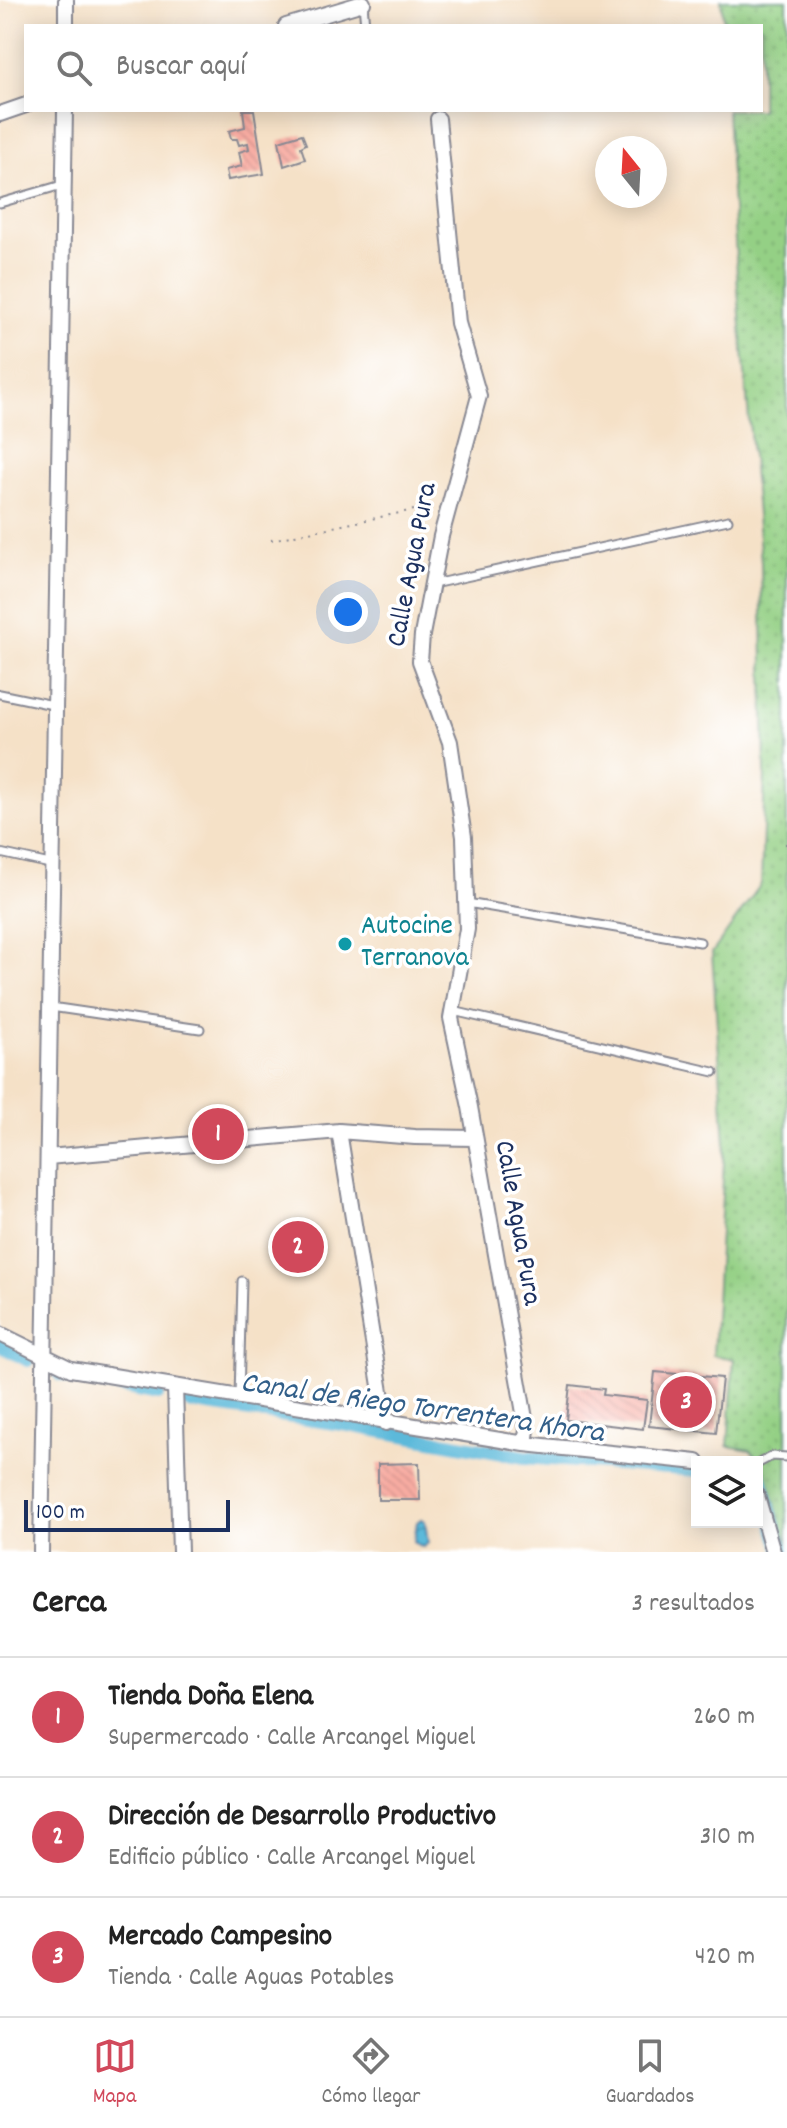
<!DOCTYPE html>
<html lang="es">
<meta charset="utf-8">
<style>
:root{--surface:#fff;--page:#f2f2f2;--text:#222;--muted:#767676;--line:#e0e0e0;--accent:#d1495b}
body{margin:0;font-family:Dekko,sans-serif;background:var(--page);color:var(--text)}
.controls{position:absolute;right:24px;bottom:24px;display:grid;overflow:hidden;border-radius:0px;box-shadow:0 4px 20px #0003}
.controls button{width:72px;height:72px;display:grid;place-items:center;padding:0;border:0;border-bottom:2px solid var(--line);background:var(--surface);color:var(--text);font:40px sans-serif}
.compass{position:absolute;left:595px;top:136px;width:72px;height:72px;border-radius:50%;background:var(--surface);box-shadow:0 4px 20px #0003;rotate:342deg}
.scale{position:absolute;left:24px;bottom:20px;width:206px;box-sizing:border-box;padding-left:8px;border:4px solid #1b2f5e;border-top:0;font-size:22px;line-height:28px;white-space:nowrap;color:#1b2f5e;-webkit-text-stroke:6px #fff;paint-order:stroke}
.you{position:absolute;left:348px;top:612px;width:28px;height:28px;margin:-20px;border:6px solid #fff;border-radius:50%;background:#1a73e8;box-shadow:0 0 0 12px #1a73e833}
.badge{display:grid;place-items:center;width:52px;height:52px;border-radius:50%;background:var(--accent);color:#fff;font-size:26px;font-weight:700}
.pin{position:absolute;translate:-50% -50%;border:4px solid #fff;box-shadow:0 2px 8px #0006}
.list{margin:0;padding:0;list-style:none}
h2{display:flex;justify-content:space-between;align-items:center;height:104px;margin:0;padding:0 32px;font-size:34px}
h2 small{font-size:26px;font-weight:400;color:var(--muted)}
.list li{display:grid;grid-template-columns:52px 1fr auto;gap:24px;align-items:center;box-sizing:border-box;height:120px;padding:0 32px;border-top:2px solid var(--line)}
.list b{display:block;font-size:30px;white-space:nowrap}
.list p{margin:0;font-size:26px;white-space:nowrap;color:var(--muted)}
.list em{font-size:26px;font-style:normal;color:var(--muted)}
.icon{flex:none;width:44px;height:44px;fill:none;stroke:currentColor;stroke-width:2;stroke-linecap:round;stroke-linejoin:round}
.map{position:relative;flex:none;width:787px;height:1552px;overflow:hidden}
.search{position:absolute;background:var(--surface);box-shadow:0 4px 20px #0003;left:24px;right:24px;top:24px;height:88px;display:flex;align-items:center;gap:20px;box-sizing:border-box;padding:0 28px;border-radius:0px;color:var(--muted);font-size:30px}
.sheet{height:464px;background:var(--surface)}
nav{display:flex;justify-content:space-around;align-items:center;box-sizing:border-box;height:112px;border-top:2px solid var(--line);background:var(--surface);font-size:22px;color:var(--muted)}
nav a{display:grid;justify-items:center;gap:4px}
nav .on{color:var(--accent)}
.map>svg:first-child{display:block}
.park{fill:url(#park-dots);stroke:#588072;stroke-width:2}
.water{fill:url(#water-waves);stroke:#3c749c;stroke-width:2}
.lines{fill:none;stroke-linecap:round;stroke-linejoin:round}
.canal{stroke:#5cb9da;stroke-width:14}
.building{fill:url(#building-back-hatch)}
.lane-casing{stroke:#888892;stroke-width:11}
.street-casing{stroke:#888892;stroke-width:18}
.path{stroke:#888892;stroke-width:2;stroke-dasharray:2 6;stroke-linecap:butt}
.lane{stroke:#fff;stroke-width:7}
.street{stroke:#fff;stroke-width:14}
.culture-dot{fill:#0f9aa8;stroke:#fff;stroke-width:3}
.labels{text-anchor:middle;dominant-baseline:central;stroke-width:7;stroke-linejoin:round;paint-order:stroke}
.street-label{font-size:28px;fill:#1b2f5e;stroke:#fff}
.culture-label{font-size:28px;fill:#0d838f;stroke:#fff;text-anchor:start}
.water-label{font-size:30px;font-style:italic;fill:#325f89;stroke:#fff}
</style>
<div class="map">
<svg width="787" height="1552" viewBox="0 0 787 1552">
<defs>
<pattern id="park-dots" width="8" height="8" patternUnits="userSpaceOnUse" patternTransform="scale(2)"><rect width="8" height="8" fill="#94d085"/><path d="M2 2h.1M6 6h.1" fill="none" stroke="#7fb375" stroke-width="1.8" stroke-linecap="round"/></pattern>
<pattern id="water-waves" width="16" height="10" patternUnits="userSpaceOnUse" patternTransform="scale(2)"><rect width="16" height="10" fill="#5cb9da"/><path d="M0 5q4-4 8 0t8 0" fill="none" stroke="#4b97b4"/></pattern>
<pattern id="building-back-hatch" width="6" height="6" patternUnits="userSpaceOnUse" patternTransform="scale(2)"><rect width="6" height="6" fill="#f8aca2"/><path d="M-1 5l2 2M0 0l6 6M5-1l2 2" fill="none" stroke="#d4948e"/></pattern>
</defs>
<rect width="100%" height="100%" fill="#fff"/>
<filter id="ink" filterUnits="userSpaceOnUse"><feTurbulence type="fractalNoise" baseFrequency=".0125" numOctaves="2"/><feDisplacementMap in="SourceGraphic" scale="16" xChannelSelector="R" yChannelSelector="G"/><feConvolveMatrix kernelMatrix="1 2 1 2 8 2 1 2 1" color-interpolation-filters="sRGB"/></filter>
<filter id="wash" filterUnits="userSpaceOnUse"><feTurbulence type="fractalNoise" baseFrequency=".006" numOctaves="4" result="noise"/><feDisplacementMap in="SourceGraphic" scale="32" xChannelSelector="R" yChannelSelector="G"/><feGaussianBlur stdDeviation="1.8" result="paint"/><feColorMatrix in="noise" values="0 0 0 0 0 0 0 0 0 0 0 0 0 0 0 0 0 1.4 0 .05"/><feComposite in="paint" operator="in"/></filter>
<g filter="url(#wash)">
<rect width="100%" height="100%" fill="#f5e1c7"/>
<path class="park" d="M721,0H787V1547L763,1462L750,1450L728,1446L734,1359L713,1355L725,1143L712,953L761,884L765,773L761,562L738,291L727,110H761V26H724Z"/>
<path class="water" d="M421,1519L425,1521L428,1543L423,1547L414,1542L417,1522Z"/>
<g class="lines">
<path class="canal" d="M0,1345L28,1360
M61,1375L158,1394
M188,1402L349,1425L525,1457L697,1470
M760,1476L782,1552"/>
</g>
<g id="blocks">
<path class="building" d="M243,110H254L264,174L228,180L226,170L242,166L239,152L249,149L248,143L239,145L237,139H231L229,131L245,127Z
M302,134L306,144L301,147L305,159L284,166L279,141Z
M655,1372L722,1378L716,1433L649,1426Z
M570,1385L604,1389L603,1395L647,1400L643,1429L566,1420Z
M419,1463L420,1500H378V1464Z"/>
</g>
</g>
<g filter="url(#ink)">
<use href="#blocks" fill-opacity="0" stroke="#888892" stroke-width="2"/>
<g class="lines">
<defs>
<path id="lane" d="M363,3L365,26
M0,203L62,185
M433,584L728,520
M0,694L53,705
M0,853L50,864
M467,903L700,942
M51,1007L200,1029
M453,1011L714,1072
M239,1397L242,1281
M757,1464L772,1456L787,1457"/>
<path id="street" d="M66,26V0
M286,26L363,3
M0,114L26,105
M438,119L458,323L479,396L441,536L422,635L420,661L450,742L464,837L467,929L451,1018L470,1107L527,1430L525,1444
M339,1131L386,1423
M48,1157L339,1131L415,1137L474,1138
M0,1334L71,1369L525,1444L697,1462
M175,1387L180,1552
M757,1496L773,1552
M41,1552L65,110"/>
</defs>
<use href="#lane" class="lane-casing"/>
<use href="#street" class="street-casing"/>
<path class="path" d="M271,540L433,506
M785,844H787"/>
<use href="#lane" class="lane"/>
<use href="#street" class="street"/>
</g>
</g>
<circle class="culture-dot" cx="345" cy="944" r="8"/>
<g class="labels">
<g class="street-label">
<text transform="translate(414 565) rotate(-79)">Calle Agua Pura</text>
<text transform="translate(516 1223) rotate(80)">Calle Agua Pura</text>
</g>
<g class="culture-label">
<text x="361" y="928">Autocine<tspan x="361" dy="32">Terranova</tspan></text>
</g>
<g class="water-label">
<text transform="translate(422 1410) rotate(8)">Canal de Riego Torrentera Khora</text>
</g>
</g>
</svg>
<div class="controls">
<button><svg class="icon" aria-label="layers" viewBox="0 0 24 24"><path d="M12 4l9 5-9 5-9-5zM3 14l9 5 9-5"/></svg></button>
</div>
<svg class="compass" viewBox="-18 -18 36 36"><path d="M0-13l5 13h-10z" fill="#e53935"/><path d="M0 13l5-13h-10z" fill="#767676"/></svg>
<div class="scale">100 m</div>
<div class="you"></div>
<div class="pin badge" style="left:218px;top:1134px">1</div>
<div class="pin badge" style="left:298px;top:1247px">2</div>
<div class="pin badge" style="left:686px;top:1402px">3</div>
<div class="search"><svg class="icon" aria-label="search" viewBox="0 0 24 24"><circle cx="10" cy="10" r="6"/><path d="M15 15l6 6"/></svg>Buscar aquí</div>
</div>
<section class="sheet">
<h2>Cerca<small>3 resultados</small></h2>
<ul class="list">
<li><span class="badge">1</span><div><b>Tienda Doña Elena</b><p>Supermercado · Calle Arcangel Miguel</p></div><em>260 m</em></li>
<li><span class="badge">2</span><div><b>Dirección de Desarrollo Productivo</b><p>Edificio público · Calle Arcangel Miguel</p></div><em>310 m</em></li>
<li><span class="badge">3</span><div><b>Mercado Campesino</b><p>Tienda · Calle Aguas Potables</p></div><em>420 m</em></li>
</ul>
</section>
<nav>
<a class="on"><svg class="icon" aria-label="map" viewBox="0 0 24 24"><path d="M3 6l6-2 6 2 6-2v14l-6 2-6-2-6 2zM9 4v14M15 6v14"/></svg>Mapa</a>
<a><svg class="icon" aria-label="directions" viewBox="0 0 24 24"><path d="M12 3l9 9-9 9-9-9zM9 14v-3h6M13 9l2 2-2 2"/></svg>Cómo llegar</a>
<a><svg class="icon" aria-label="saved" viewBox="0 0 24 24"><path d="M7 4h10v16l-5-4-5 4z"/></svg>Guardados</a>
</nav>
